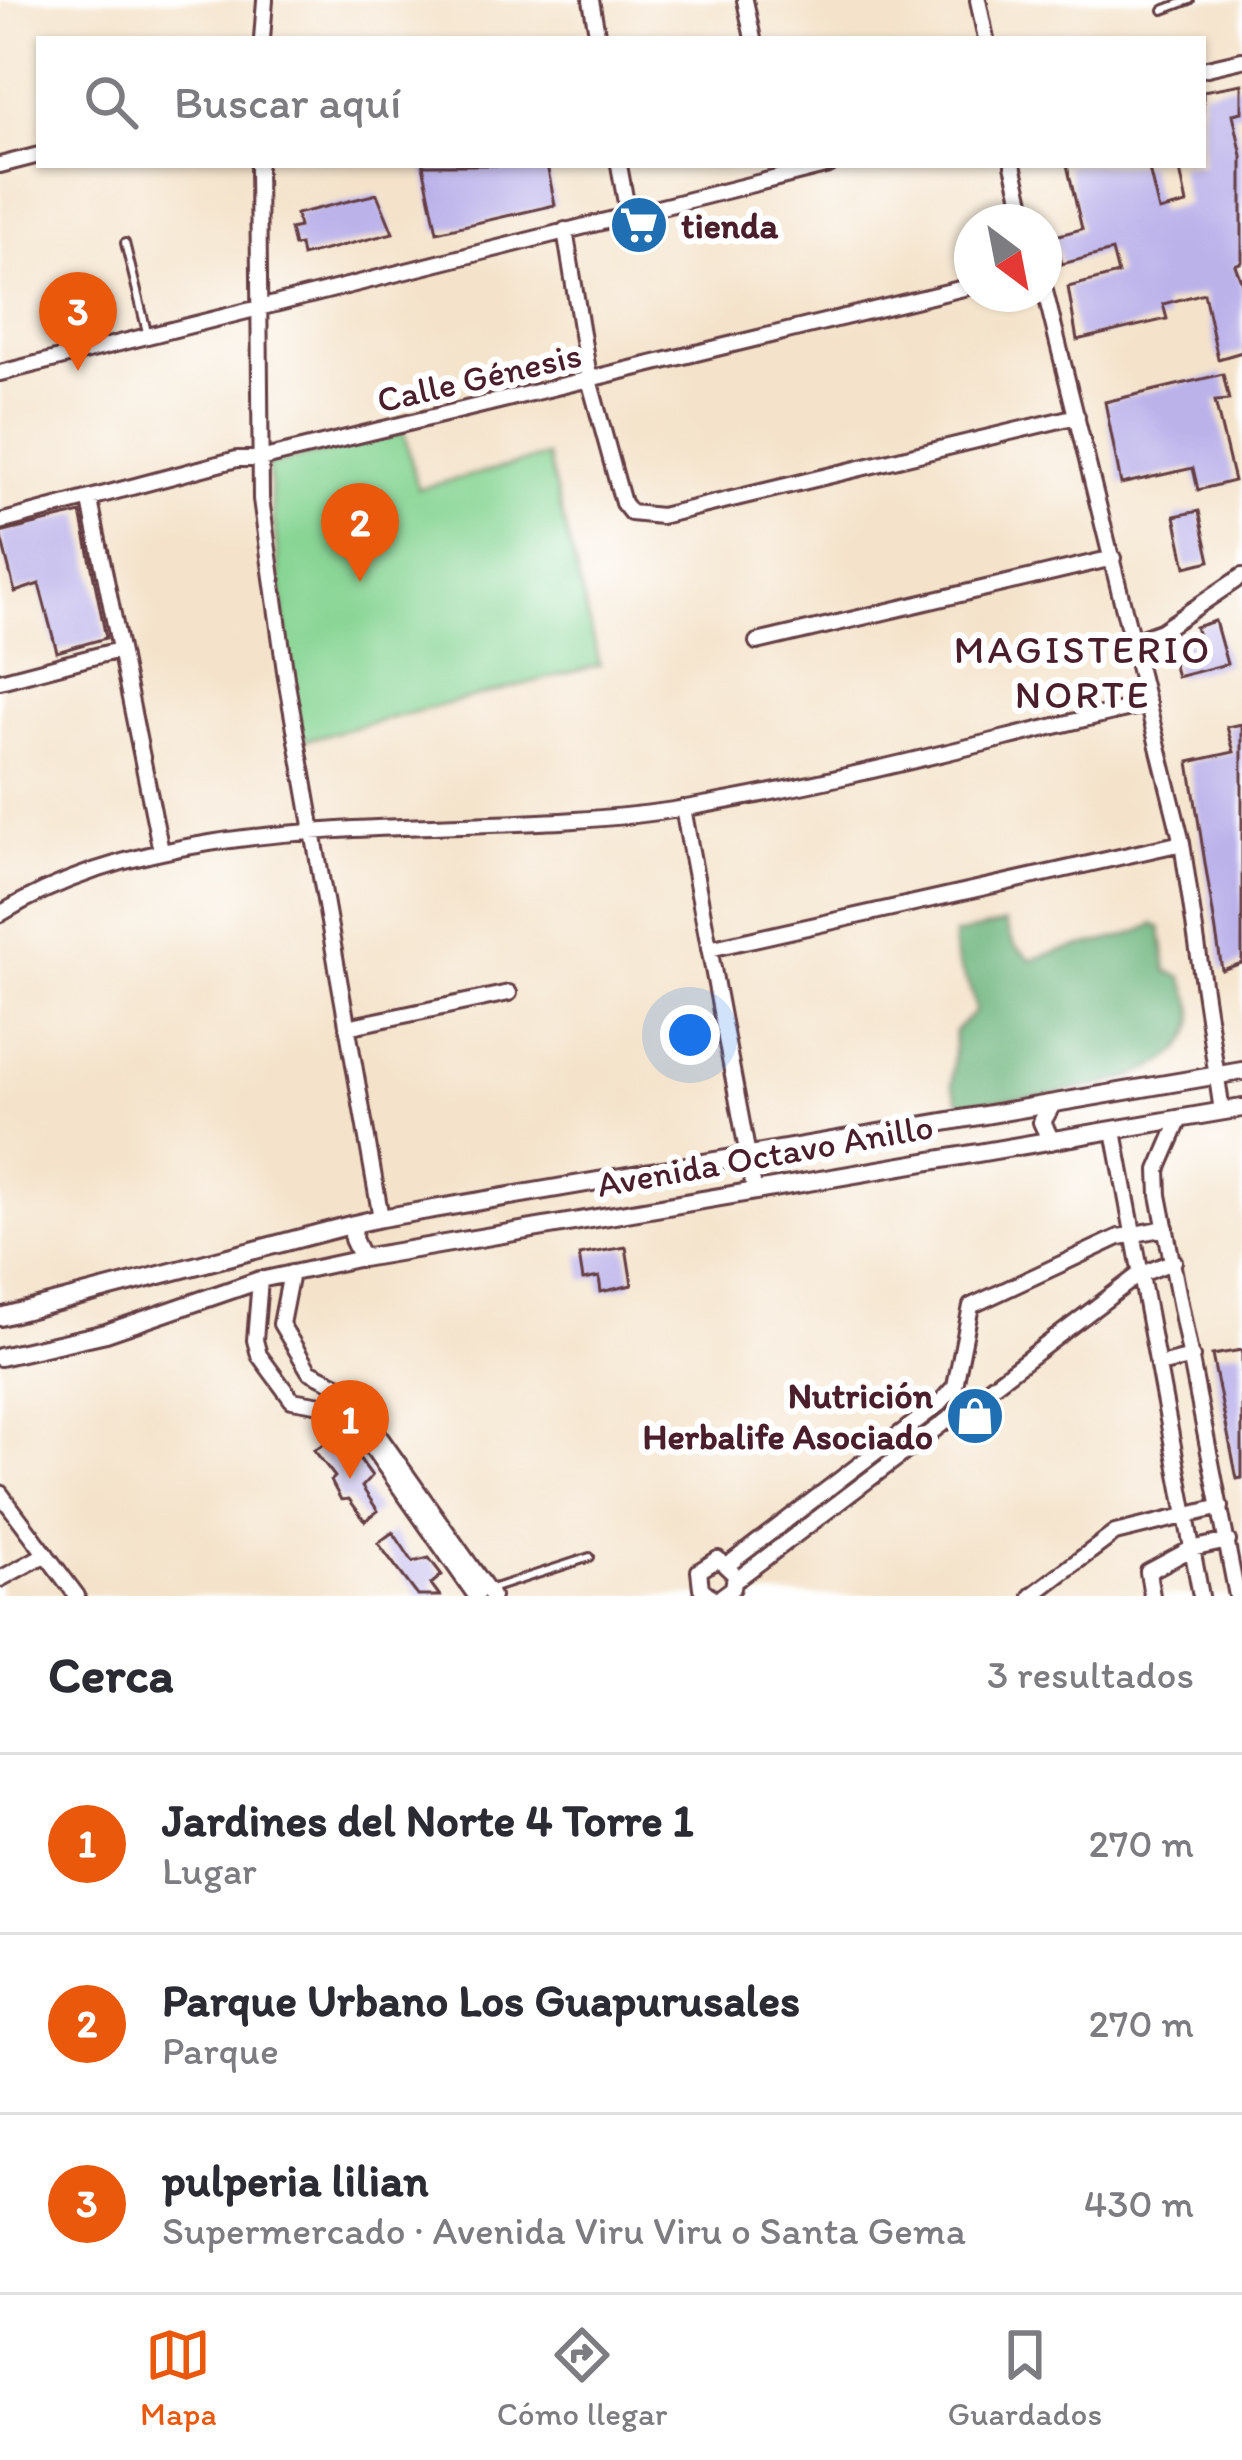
<!DOCTYPE html>
<html lang="es">
<meta charset="utf-8">
<style>
:root{--surface:#fff;--page:#f7f7f7;--text:#2b2b33;--muted:#7c7c81;--line:#e1e1e2;--accent:#ea580c}
body{margin:0;font-family:Itim,sans-serif;background:var(--page);color:var(--text)}
.compass{position:absolute;left:954px;top:204px;width:108px;height:108px;border-radius:50%;background:var(--surface);box-shadow:0 3px 9px #0004;rotate:148deg}
.you{position:absolute;left:690px;top:1035px;width:42px;height:42px;margin:-30px;border:9px solid #fff;border-radius:50%;background:#1a73e8;box-shadow:0 0 0 18px #1a73e833}
.badge{display:grid;place-items:center;width:78px;height:78px;border-radius:50%;background:var(--accent);color:#fff;font-size:39px;font-weight:700}
.pin{position:absolute;translate:-50% -99px;filter:drop-shadow(0 3px 6px #0008)}
.pin::after{content:'';position:absolute;top:63px;width:42px;height:36px;background:inherit;clip-path:polygon(0 0,100% 0,50% 100%)}
.list{margin:0;padding:0;list-style:none}
h2{display:flex;justify-content:space-between;align-items:center;height:156px;margin:0;padding:0 48px;font-size:51px}
h2 small{font-size:39px;font-weight:400;color:var(--muted)}
.list li{display:grid;grid-template-columns:78px 1fr auto;gap:36px;align-items:center;box-sizing:border-box;height:180px;padding:0 48px;border-top:3px solid var(--line)}
.list b{display:block;font-size:45px;white-space:nowrap}
.list p{margin:0;font-size:39px;white-space:nowrap;color:var(--muted)}
.list em{font-size:39px;font-style:normal;color:var(--muted)}
.icon{flex:none;width:66px;height:66px;fill:none;stroke:currentColor;stroke-width:2;stroke-linecap:round;stroke-linejoin:round}
.map{position:relative;flex:none;width:1242px;height:1596px;overflow:hidden}
.search{position:absolute;background:var(--surface);box-shadow:0 3px 9px #0004;left:36px;right:36px;top:36px;height:132px;display:flex;align-items:center;gap:30px;box-sizing:border-box;padding:0 42px;border-radius:0px;color:var(--muted);font-size:45px}
.sheet{height:696px;background:var(--surface)}
nav{display:flex;justify-content:space-around;align-items:center;box-sizing:border-box;height:168px;border-top:3px solid var(--line);background:var(--surface);font-size:33px;color:var(--muted)}
nav a{display:grid;justify-items:center;gap:6px}
nav .on{color:var(--accent)}
.map>svg:first-child{display:block}
.green{fill:#88d594;stroke:#697a60;stroke-width:3}
.forest{fill:#6eb67e;stroke:#5c6a54;stroke-width:3}
.building{fill:#bbb2ea}
.lines{fill:none;stroke-linecap:round;stroke-linejoin:round}
.service-casing{stroke:#643c43;stroke-width:12}
.minor-casing{stroke:#643c43;stroke-width:20}
.tertiary-casing{stroke:#643c43;stroke-width:22}
.service{stroke:#fff;stroke-width:6}
.minor{stroke:#fff;stroke-width:14}
.tertiary{stroke:#fff;stroke-width:16}
.labels{text-anchor:middle;dominant-baseline:central;stroke-width:12;stroke-linejoin:round;paint-order:stroke}
.poi-label{font-size:36px;font-weight:bold;fill:#4a1f2b;stroke:#fff;text-anchor:start}
.street-label{font-size:36px;fill:#4a1f2b;stroke:#fff}
.neighbourhood-label{font-size:39px;letter-spacing:3px;fill:#4a1f2b;stroke:#fff}
</style>
<div class="map">
<svg width="1242" height="1596" viewBox="0 0 1242 1596">
<rect width="100%" height="100%" fill="#fff"/>
<filter id="ink" filterUnits="userSpaceOnUse"><feTurbulence type="fractalNoise" baseFrequency=".00833" numOctaves="2"/><feDisplacementMap in="SourceGraphic" scale="24" xChannelSelector="R" yChannelSelector="G"/><feConvolveMatrix kernelMatrix="1 2 1 2 8 2 1 2 1" color-interpolation-filters="sRGB"/></filter>
<filter id="wash" filterUnits="userSpaceOnUse"><feTurbulence type="fractalNoise" baseFrequency=".004" numOctaves="4" result="noise"/><feDisplacementMap in="SourceGraphic" scale="48" xChannelSelector="R" yChannelSelector="G"/><feGaussianBlur stdDeviation="2.7" result="paint"/><feColorMatrix in="noise" values="0 0 0 0 0 0 0 0 0 0 0 0 0 0 0 0 0 1.4 0 .05"/><feComposite in="paint" operator="in"/></filter>
<g filter="url(#wash)">
<rect width="100%" height="100%" fill="#f4e3ca"/>
<path class="green" d="M404,433L418,489L547,456L600,665L297,742L268,465Z"/>
<path class="forest" d="M1005,923L1014,945L1032,960C1067,945 1130,941 1153,924L1161,928L1167,971L1182,977C1186,987 1193,1001 1194,1012C1197,1094 1017,1096 960,1104L952,1084L955,1031L975,1012C976,984 948,964 955,935Z"/>
<g id="blocks">
<path class="building" d="M1242,84V112L1233,114L1242,156V262L1235,265L1242,283V352L1218,359L1204,293L1163,304L1167,319L1077,340L1068,287L1118,274L1112,251L1062,264L1055,236L1082,229L1067,165H1148L1159,211L1187,204L1179,165H1203V91Z
M423,165H547L555,205L437,232Z
M377,194L393,233L302,256L300,245L294,246L290,229L299,227L296,214Z
M1223,374L1229,400L1215,401L1234,481L1198,490L1193,468L1121,484L1105,402Z
M1199,511L1210,561L1186,567L1175,516Z
M81,513L106,638L57,652L39,584L15,592L0,533Z
M1215,621L1227,664L1177,677L1168,644L1198,636L1195,627Z
M1242,724V963L1222,970L1189,762L1234,752L1227,727Z
M626,1247L632,1285L601,1292L599,1277L583,1280L579,1255Z
M1242,1350V1478L1237,1479L1212,1355Z
M329,1441L347,1465L359,1458L372,1476L362,1487L378,1511L365,1521L349,1499L341,1500L331,1481L335,1477L314,1450Z
M393,1532L413,1562L429,1558L442,1575L431,1584L440,1596H418L378,1543Z"/>
</g>
</g>
<g filter="url(#ink)">
<use href="#blocks" fill-opacity="0" stroke="#643c43" stroke-width="3"/>
<g class="lines">
<defs>
<path id="service" d="M1163,10L1190,0
M125,243L147,332
M491,1589L590,1557"/>
<path id="minor" d="M591,0L598,39
M745,0L753,39
M978,0L986,39
M262,39L265,0
M1203,69L1242,60
M0,165L39,155
M258,165L261,499L286,678L381,1218
M619,165L628,214
M1013,165L1027,222
M565,230L590,383L623,503L631,513L661,516L1077,416
M1044,287L1182,843L1222,1111
M0,373L829,165
M90,501L161,851
M0,522L237,459H260L972,286
M1133,641L1161,631L1242,576
M757,642L1113,558
M0,681L119,650
M683,808L754,1188
M0,914C191,796 471,844 686,808C841,782 995,739 1148,704
M709,949L1182,843
M347,1027L509,993
M1179,1121L1158,1170L1159,1195L1237,1596
M1114,1131L1201,1596
M362,1258L260,1280L255,1340L259,1355L292,1400L345,1409L476,1596
M291,1273L281,1324L309,1371L346,1389L492,1596
M1159,1365L1192,1357
M0,1493L77,1596
M729,1564L939,1404L955,1386L971,1306L1119,1237L1166,1228
M0,1579L46,1554
M735,1581L1137,1276L1174,1261
M710,1596L701,1588L699,1571L718,1559L735,1575L733,1588L722,1596
M1031,1596L1115,1533L1221,1507
M1152,1596L1148,1572L1191,1549L1228,1541"/>
<path id="tertiary" d="M1242,1071L381,1218L354,1224L353,1239L362,1258L1242,1108
M1051,1141L1042,1122L1052,1104
M0,1317L354,1224
M0,1357L106,1333L260,1280"/>
</defs>
<use href="#service" class="service-casing"/>
<use href="#minor" class="minor-casing"/>
<use href="#tertiary" class="tertiary-casing"/>
<use href="#service" class="service"/>
<use href="#minor" class="minor"/>
<use href="#tertiary" class="tertiary"/>
</g>
</g>
<defs>
<symbol id="supermarket-disc" viewBox="-11 -11 22 22"><circle r="9.5" fill="#1f6fb2" stroke="#fff"/><path d="M-6-5.5h2.5l.6 2H6L4.5 2H-2.5L-4.4-4H-6ZM-1.5 3.2a1.3 1.3 0 1 0 .1 0ZM3 3.2a1.3 1.3 0 1 0 .1 0Z" fill="#fff"/></symbol>
<symbol id="shop-disc" viewBox="-11 -11 22 22"><circle r="9.5" fill="#1f6fb2" stroke="#fff"/><path d="M-5-2.5h2.3a2.7 3.5 0 0 1 5.4 0H5L5.5 6h-11ZM-1.5-2.5h3a1.5 2.3 0 0 0-3 0Z" fill="#fff"/></symbol>
</defs>
<g fill-rule="evenodd">
<use href="#supermarket-disc" x="606" y="192" width="66" height="66"/>
<use href="#shop-disc" x="942" y="1383" width="66" height="66"/>
</g>
<g class="labels">
<g class="poi-label">
<text x="681" y="225">tienda</text>
<text x="933" y="1395" text-anchor="end">Nutrición<tspan x="933" dy="41">Herbalife Asociado</tspan></text>
</g>
<g class="street-label">
<text transform="translate(479 377) rotate(-13)">Calle Génesis</text>
<text transform="translate(765 1155) rotate(-10)">Avenida Octavo Anillo</text>
</g>
<g class="neighbourhood-label">
<text x="1083" y="649">MAGISTERIO<tspan x="1083" dy="45">NORTE</tspan></text>
</g>
</g>
</svg>
<svg class="compass" viewBox="-18 -18 36 36"><path d="M0-13l5 13h-10z" fill="#e53935"/><path d="M0 13l5-13h-10z" fill="#7c7c81"/></svg>
<div class="you"></div>
<div class="pin badge" style="left:350px;top:1479px">1</div>
<div class="pin badge" style="left:360px;top:582px">2</div>
<div class="pin badge" style="left:78px;top:371px">3</div>
<div class="search"><svg class="icon" aria-label="search" viewBox="0 0 24 24"><circle cx="10" cy="10" r="6"/><path d="M15 15l6 6"/></svg>Buscar aquí</div>
</div>
<section class="sheet">
<h2>Cerca<small>3 resultados</small></h2>
<ul class="list">
<li><span class="badge">1</span><div><b>Jardines del Norte 4 Torre 1</b><p>Lugar</p></div><em>270 m</em></li>
<li><span class="badge">2</span><div><b>Parque Urbano Los Guapurusales</b><p>Parque</p></div><em>270 m</em></li>
<li><span class="badge">3</span><div><b>pulperia lilian</b><p>Supermercado · Avenida Viru Viru o Santa Gema</p></div><em>430 m</em></li>
</ul>
</section>
<nav>
<a class="on"><svg class="icon" aria-label="map" viewBox="0 0 24 24"><path d="M3 6l6-2 6 2 6-2v14l-6 2-6-2-6 2zM9 4v14M15 6v14"/></svg>Mapa</a>
<a><svg class="icon" aria-label="directions" viewBox="0 0 24 24"><path d="M12 3l9 9-9 9-9-9zM9 14v-3h6M13 9l2 2-2 2"/></svg>Cómo llegar</a>
<a><svg class="icon" aria-label="saved" viewBox="0 0 24 24"><path d="M7 4h10v16l-5-4-5 4z"/></svg>Guardados</a>
</nav>
